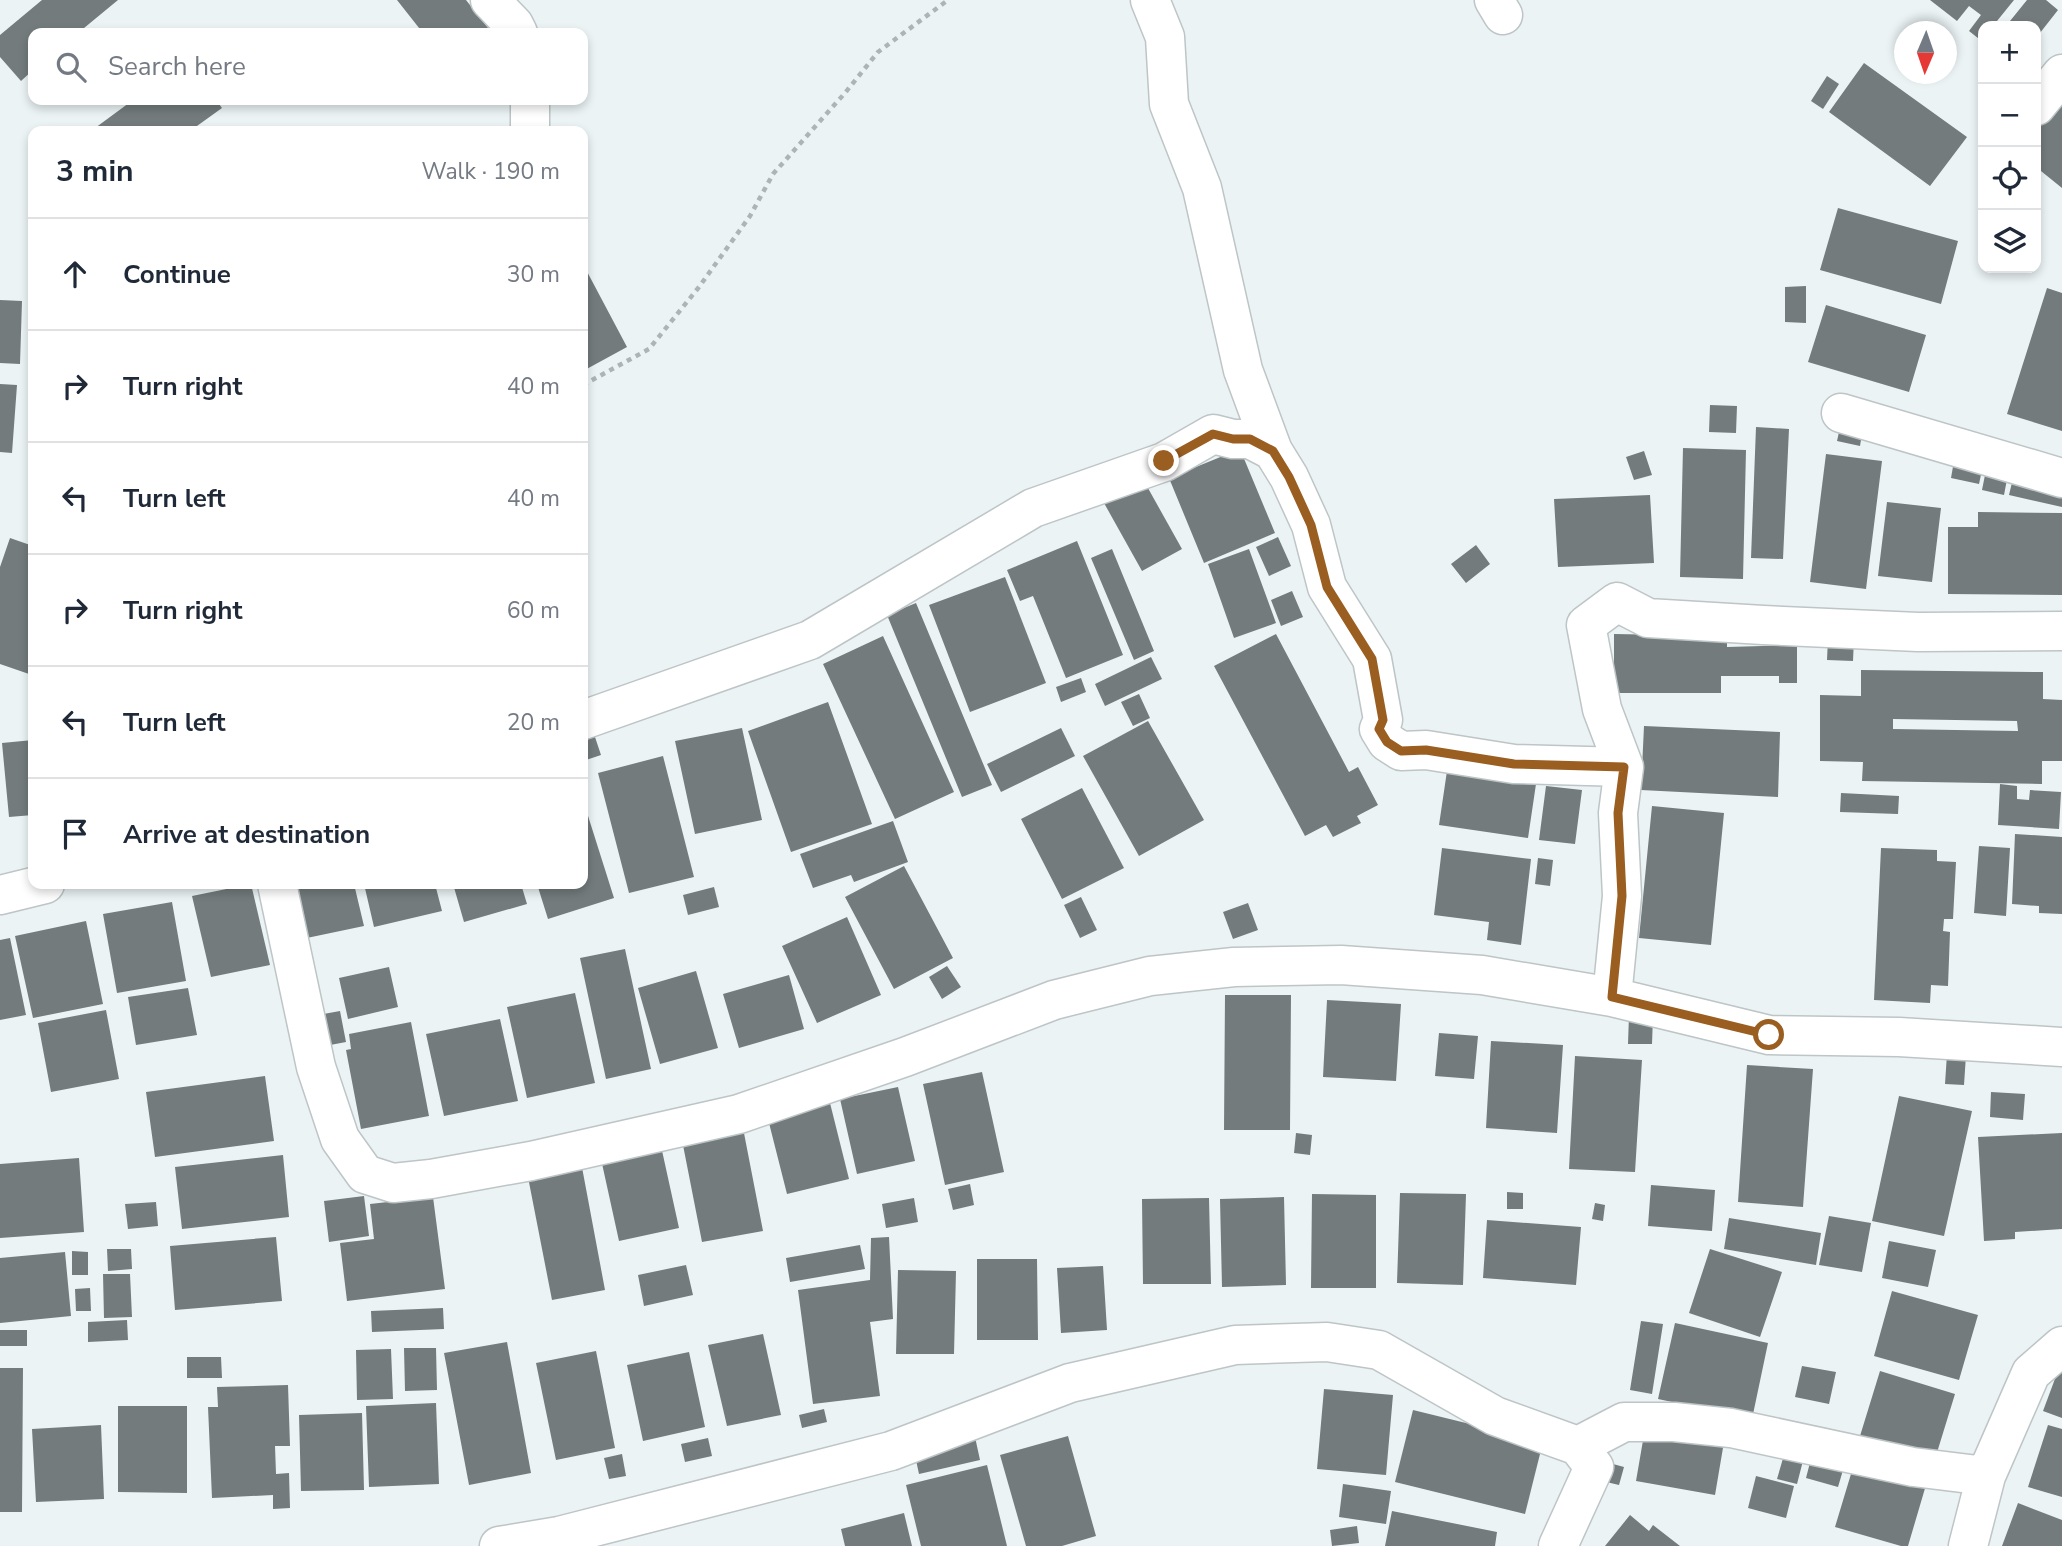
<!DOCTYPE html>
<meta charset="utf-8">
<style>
:root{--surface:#fff;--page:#f6f6f7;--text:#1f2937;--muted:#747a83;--line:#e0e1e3}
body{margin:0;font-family:"Nunito Sans",sans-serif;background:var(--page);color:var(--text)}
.controls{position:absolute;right:21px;top:21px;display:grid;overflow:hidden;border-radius:14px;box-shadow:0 4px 10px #0003}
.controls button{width:63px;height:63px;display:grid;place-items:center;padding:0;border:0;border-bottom:2px solid var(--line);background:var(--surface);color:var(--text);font:35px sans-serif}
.compass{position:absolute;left:1894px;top:21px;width:63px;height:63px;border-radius:50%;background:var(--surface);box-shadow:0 4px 10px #0003;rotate:182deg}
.stop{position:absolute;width:21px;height:21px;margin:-16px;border:5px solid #9a5e21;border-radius:50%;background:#fff}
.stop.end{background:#9a5e21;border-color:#fff;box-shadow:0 2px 7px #0008}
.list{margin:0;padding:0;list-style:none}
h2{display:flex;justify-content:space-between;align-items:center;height:91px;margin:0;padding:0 28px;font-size:30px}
h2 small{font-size:23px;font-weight:400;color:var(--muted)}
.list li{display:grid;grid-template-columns:46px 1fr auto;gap:21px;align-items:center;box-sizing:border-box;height:112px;padding:0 28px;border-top:2px solid var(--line)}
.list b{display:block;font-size:26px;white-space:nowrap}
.list em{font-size:23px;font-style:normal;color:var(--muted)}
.icon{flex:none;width:38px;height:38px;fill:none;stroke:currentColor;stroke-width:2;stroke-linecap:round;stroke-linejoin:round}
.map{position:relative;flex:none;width:2062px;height:1546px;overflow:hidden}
.search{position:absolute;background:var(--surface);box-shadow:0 4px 10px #0003;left:28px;top:28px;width:560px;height:77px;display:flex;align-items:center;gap:18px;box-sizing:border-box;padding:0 24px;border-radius:14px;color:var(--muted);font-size:26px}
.panel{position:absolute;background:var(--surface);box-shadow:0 4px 10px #0003;left:28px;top:126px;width:560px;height:763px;border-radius:14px}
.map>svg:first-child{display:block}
.building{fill:#737b7c;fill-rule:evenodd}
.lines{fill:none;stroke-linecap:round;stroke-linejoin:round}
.minor-casing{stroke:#bdc5c6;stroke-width:41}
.path{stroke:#adb4b5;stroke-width:4.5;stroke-dasharray:5 5;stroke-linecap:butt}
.minor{stroke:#fff;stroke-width:38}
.route{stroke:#9a5e21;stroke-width:9}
</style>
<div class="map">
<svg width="2062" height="1546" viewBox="0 0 2062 1546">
<rect width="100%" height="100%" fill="#ebf3f5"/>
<path class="building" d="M42,0H118L78,33H33V70L21,81L0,57V35Z
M397,0H466L492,33H423Z
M1930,0H2014L1997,21L2004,26H1983V42L1969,31L1981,15L1969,6L1957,21Z
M2027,0H2046L2058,10L2036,38V26H2006Z
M1864,63L1967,137L1930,186L1829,112Z
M1827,76L1839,84L1823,109L1811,101Z
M2062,84V188L2036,167V141L2039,137L2036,134V127L2049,112Z
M133,100H216L222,108L190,131H91Z
M1838,208L1958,241L1941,304L1820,270Z
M583,264L627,347L583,371Z
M1806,286V323L1785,322V287Z
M2047,288L2062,293V431L2007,414Z
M0,300L22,301L20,364L0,363Z
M1826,305L1926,335L1909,392L1808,362Z
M0,384L17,385L12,453L0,452Z
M1710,405L1737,406L1736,433L1709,432Z
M1841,423L1863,428L1860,446L1837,441Z
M1756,427L1789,429L1783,559L1751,558Z
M1683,448L1746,450L1743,579L1680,577Z
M1240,449L1275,533L1204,563L1169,478Z
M1644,451L1652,475L1634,480L1626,457Z
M1826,454L1882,461L1866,589L1810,582Z
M1955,455L1984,461L1979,484L1951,478Z
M1987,465L2009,469L2004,495L1982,490Z
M2015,470L2062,481V507L2009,495Z
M1144,481L1182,549L1142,571L1104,503Z
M1650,495L1654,563L1558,567L1554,499Z
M1887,502L1941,508L1932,582L1878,576Z
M1978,512L2062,513V595L1948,594V527H1978Z
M1278,537L1291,566L1269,576L1256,547Z
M10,538L33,546V661L29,674L0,664V567Z
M1077,541L1123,655L1066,678L1033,596L1020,601L1007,570Z
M1476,545L1490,564L1466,583L1451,564Z
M1112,549L1154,651L1134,660L1091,558Z
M1249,549L1276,623L1234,638L1208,564Z
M1005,577L1046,683L970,712L929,605Z
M1292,591L1303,617L1281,626L1271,600Z
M916,603L992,785L962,797L887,615Z
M1276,634L1349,772L1358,767L1378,805L1357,816L1361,823L1333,837L1326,825L1305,836L1214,666Z
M1614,634L1727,636V647L1797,645V683H1779V676H1721V693H1614Z
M883,636L954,792L895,819L823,664Z
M1828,638H1854L1853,661L1827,660Z
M1151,657L1162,679L1105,706L1095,684Z
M1861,670L2043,672V699L2062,700V761H2042V784L1862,781L1863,762L1820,761V695L1861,696ZM1893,719L2017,721L2018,731L1893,729Z
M1081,678L1086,692L1061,702L1056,687Z
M1139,694L1150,718L1133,726L1121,702Z
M828,702L872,824L791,852L748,731Z
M1148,721L1204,820L1139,856L1083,756Z
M1644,726L1780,732L1778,797L1641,790Z
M742,728L762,820L695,834L675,741Z
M1061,728L1075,756L1001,792L987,764Z
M595,737L601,755L583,761V741Z
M33,740V815L9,817L2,743Z
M663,756L694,877L629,893L598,773Z
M1447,771L1536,784L1528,838L1439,825Z
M2000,784L2017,786V799L2029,800L2030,790L2061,792L2059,829L1998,825Z
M1546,786L1582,790L1575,844L1539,840Z
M1082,788L1124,868L1062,899L1021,819Z
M1841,793L1899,796L1898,814L1840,812Z
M583,800L614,898L548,919L537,884H583Z
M1652,806L1724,813L1711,945L1639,938Z
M893,821L908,862L854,882L851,875L813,888L800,854Z
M2015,834L2062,837V914L2039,913V906L2012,904Z
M1979,846L2010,848L2006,916L1974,913Z
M1442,848L1531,859L1521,945L1487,940L1489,922L1434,915Z
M1881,848L1937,850V861L1956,862L1953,919H1944L1943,931L1950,932L1948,986L1931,985L1930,1003L1874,1000Z
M1538,858L1553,860L1550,886L1535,884Z
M904,866L953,958L894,989L845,897Z
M251,884L270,965L211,977L192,896Z
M290,884H354L364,926L302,939Z
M364,884H435L442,911L374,927Z
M453,884H521L527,904L464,922Z
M714,887L719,907L688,915L683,895Z
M1081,897L1097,930L1080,938L1064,905Z
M172,902L186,981L117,993L103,914Z
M1248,903L1258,930L1233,939L1223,912Z
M847,917L881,995L817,1023L782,946Z
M86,921L103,1004L33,1018L15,936Z
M10,938L26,1015L0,1020V940Z
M625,949L651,1069L606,1079L580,958Z
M947,966L961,987L942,999L929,977Z
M389,967L398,1007L348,1019L339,978Z
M696,971L718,1048L660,1064L638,988Z
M789,975L804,1029L739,1048L723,994Z
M188,988L197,1035L136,1045L128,997Z
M575,993L595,1083L527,1098L507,1007Z
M1225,995H1291L1290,1130H1224Z
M1327,1000L1401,1004L1396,1081L1323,1077Z
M106,1010L119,1079L51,1092L38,1023Z
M340,1011L346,1042L325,1046L318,1015Z
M1629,1015L1653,1016L1652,1044H1628Z
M500,1019L518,1101L444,1116L426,1034Z
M411,1022L429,1116L361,1129L346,1050L351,1049L349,1034Z
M1439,1033L1478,1036L1474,1079L1435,1076Z
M1491,1041L1563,1045L1557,1133L1486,1128Z
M1947,1054L1966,1055L1964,1085L1945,1084Z
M1575,1056L1642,1060L1635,1172L1569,1169Z
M1747,1065L1813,1069L1803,1207L1738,1202Z
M982,1072L1004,1172L945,1185L923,1084Z
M265,1076L274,1141L155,1157L146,1092Z
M898,1087L915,1161L857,1174L840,1099Z
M1991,1092L2025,1094L2023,1120L1990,1117Z
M1899,1096L1972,1111L1944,1236L1872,1221Z
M830,1103L849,1179L787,1194L768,1119Z
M743,1128L763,1231L702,1242L682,1140Z
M1296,1133L1312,1135L1310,1155L1294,1153Z
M2062,1133V1229L2015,1232V1239L1984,1241L1978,1137Z
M661,1146L679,1228L619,1241L601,1159Z
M283,1155L289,1217L182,1229L175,1167Z
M79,1158L84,1232L0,1238V1164Z
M581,1162L605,1290L552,1300L527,1172Z
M970,1184L974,1205L953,1210L948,1189Z
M1651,1185L1715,1190L1712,1231L1648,1226Z
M1507,1192L1523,1193V1209H1507Z
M1400,1193L1466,1194L1463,1285L1397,1283Z
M1312,1194L1376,1195V1288H1311Z
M364,1196L369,1236L329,1242L324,1201Z
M433,1197L445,1289L347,1301L340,1243L374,1239L370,1204Z
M1284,1197L1286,1285L1222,1287L1220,1199Z
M914,1198L918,1222L886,1228L882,1204Z
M1209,1198L1211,1284H1143L1142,1199Z
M156,1202L158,1226L128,1229L125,1204Z
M1595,1203L1605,1205L1603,1221L1592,1219Z
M1829,1216L1871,1223L1862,1272L1819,1265Z
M1729,1218L1821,1233L1816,1265L1724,1249Z
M1487,1220L1581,1227L1576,1285L1483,1278Z
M276,1237L282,1301L175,1310L170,1246Z
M889,1237L893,1319L870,1322L880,1396L813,1404L798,1290L870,1280L871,1238Z
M1889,1241L1936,1250L1928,1287L1882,1278Z
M860,1245L865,1269L790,1282L786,1258Z
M107,1249H131L132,1269L108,1271Z
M1710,1249L1782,1272L1760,1337L1689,1313Z
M72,1251L88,1252V1275H72Z
M65,1252L71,1316L0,1323V1258Z
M977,1259H1037L1038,1340H977Z
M686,1265L693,1295L644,1306L638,1275Z
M1103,1266L1107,1330L1061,1333L1057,1268Z
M898,1270L956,1271L954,1354H896Z
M103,1274H130L132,1317L104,1318Z
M90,1288L91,1311H76L75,1289Z
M1892,1291L1978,1315L1959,1380L1874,1356Z
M443,1308L444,1329L372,1332L371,1311Z
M127,1320L128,1340L88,1342V1322Z
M1641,1321L1663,1324L1652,1394L1630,1390Z
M1675,1323L1768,1343L1752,1419L1658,1399Z
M0,1330H27V1346H0Z
M763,1334L781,1415L727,1426L708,1345Z
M507,1342L531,1473L469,1485L444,1353Z
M404,1348H436L437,1390L405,1391Z
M391,1349L393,1399L357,1400L356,1350Z
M596,1351L615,1448L556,1460L536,1363Z
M689,1352L705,1427L643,1441L627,1365Z
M187,1357H221L222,1378H187Z
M2062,1360V1418L2043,1411Z
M1802,1366L1836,1372L1829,1404L1795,1397Z
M0,1368H23L22,1512H0Z
M1880,1371L1955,1394L1935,1459L1860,1436Z
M288,1385L290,1446H275L276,1474L289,1473L290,1508L273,1509V1495L212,1498L208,1407H218L217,1387Z
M1324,1389L1393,1395L1386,1475L1317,1469Z
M436,1403L439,1484L369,1487L366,1406Z
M118,1406H187V1493L118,1492Z
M824,1409L827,1422L802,1428L799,1415Z
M1413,1410L1543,1442L1525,1514L1395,1482Z
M362,1413L364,1490L301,1491L299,1415Z
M1646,1423L1725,1436L1715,1495L1636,1481Z
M101,1425L104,1499L36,1502L32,1429Z
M2048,1425L2062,1429V1497L2028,1487Z
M1068,1436L1096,1536L1062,1546H1026L1000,1455Z
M975,1437L980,1460L919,1474L914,1451Z
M708,1438L712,1456L685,1462L681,1444Z
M1786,1448L1805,1453L1797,1484L1777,1479Z
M1813,1451L1846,1460L1838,1487L1806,1478Z
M622,1454L626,1476L609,1479L604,1458Z
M1602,1461L1624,1467L1619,1485L1598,1480Z
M1854,1464L1926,1485L1908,1546H1901L1835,1527Z
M987,1465L1007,1546H921L906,1485Z
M1756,1476L1794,1486L1786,1518L1748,1508Z
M1343,1484L1391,1491L1386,1524L1339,1517Z
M2018,1503L2062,1520V1546H2002Z
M1392,1511L1497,1532L1495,1546H1385Z
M904,1513L912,1546H845L841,1529Z
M1630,1515L1649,1531L1653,1525L1680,1546H1605Z
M1357,1526L1359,1543L1332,1546L1330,1530Z"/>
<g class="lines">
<defs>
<path id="minor" d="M490,0L514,25L518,33
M1150,0L1165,37L1169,104L1202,188L1243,370L1273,451
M1494,0L1503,15
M530,100V131
M2036,106L2062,74
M1841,413L2062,478
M583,720L810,640L1033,508L1164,462L1213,434L1233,439H1250L1273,451L1289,477L1311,525L1327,587L1372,659L1383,720L1379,729L1387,742L1401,751L1426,750L1514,764L1624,767
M277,884L316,1067L340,1139L365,1174L393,1183L431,1179L531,1161L739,1114L905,1057L1054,1000L1150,976L1234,967L1341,965L1482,975L1612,997L1769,1035L1899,1037L2062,1047
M0,895L45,884
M1612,997L1622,896L1618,813L1624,767L1602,709L1586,625L1617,602L1648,618L1763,625L1918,632L2062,631
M1578,1446L1624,1422H1674L1731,1428L1913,1467L1986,1476
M499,1546L559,1536L891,1451L1070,1383L1235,1345L1327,1342L1379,1350L1495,1416L1578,1446L1594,1467L1558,1546
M1968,1546L1986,1476L2031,1373L2062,1346"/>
</defs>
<use href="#minor" class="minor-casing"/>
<path class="path" d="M583,385L649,349L699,287L750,216L773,174L845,93L878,52L948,0"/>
<use href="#minor" class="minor"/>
</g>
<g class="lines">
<path class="route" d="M1164,461L1213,434L1233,439H1250L1273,451L1289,477L1311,525L1327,587L1372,659L1383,720L1379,729L1387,742L1401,751L1426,750L1514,764L1624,767L1618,813L1622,896L1612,997L1769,1035"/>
</g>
</svg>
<div class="controls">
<button>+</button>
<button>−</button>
<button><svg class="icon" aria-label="locate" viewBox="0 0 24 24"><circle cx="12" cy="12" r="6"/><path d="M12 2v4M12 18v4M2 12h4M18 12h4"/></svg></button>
<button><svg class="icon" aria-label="layers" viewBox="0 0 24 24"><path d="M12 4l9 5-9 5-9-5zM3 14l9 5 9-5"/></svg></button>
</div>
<svg class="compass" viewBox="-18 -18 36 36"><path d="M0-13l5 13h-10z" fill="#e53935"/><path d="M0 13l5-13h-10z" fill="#747a83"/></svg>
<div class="stop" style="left:1769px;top:1035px"></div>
<div class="stop end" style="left:1164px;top:461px"></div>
<div class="search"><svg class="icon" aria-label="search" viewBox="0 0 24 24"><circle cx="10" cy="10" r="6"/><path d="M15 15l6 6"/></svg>Search here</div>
<section class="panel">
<h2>3 min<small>Walk · 190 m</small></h2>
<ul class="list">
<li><svg class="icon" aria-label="ahead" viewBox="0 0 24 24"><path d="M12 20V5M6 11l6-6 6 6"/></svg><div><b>Continue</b></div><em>30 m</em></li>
<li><svg class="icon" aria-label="right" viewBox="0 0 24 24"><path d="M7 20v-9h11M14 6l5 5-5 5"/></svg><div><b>Turn right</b></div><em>40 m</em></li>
<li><svg class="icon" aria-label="left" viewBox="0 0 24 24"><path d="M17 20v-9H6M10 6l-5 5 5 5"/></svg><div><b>Turn left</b></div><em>40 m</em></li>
<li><svg class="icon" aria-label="right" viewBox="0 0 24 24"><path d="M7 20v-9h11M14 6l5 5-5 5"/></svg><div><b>Turn right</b></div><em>60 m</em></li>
<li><svg class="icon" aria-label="left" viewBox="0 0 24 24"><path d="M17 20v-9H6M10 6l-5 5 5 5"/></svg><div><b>Turn left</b></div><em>20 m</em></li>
<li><svg class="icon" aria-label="arrive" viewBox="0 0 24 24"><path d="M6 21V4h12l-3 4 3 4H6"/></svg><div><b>Arrive at destination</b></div></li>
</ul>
</section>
</div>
